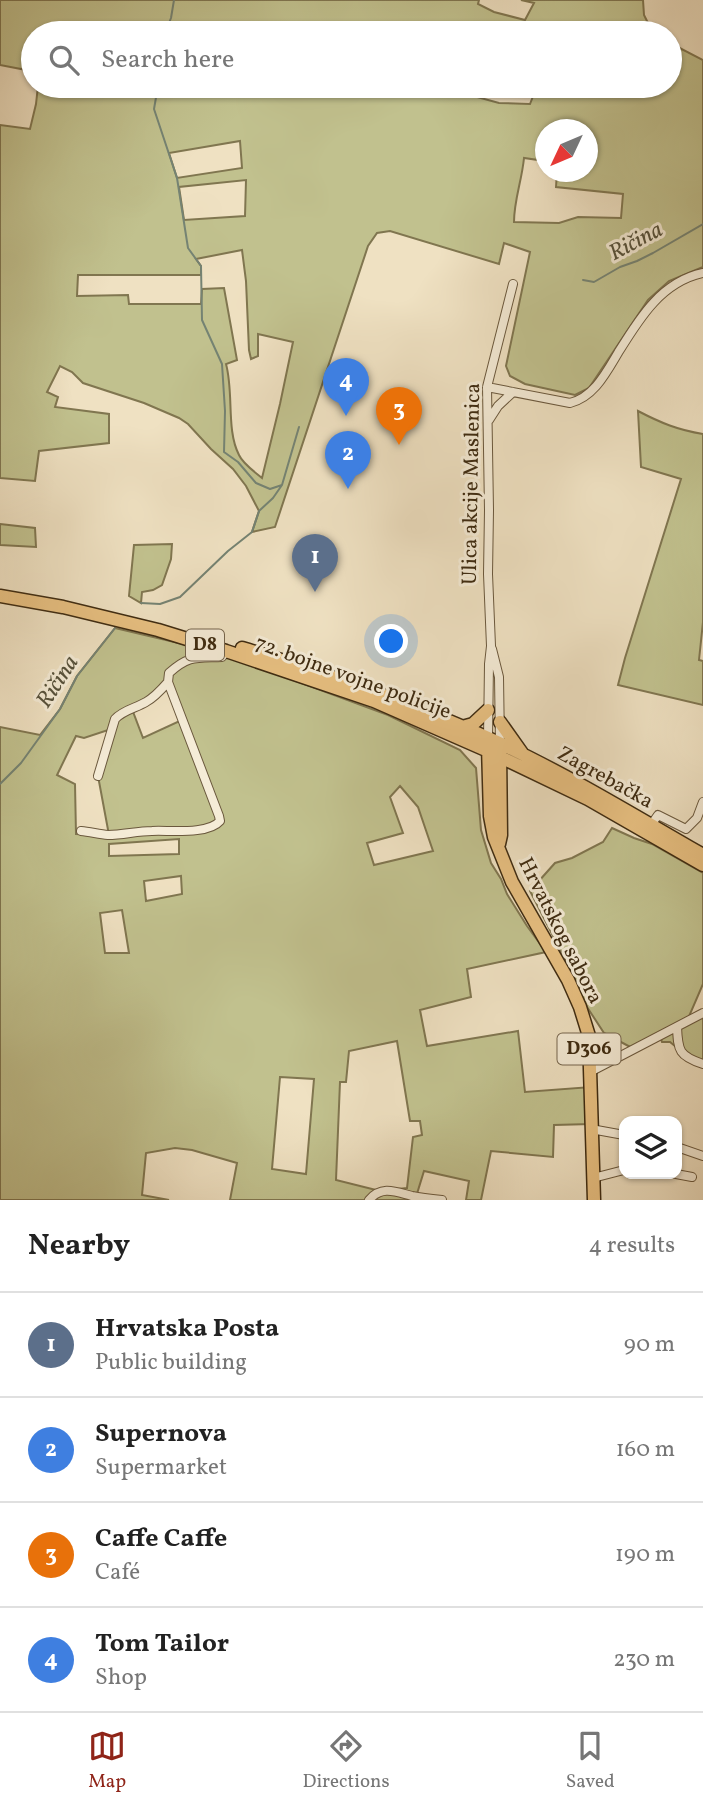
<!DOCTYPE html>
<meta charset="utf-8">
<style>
:root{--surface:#fff;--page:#f2f2f2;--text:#222;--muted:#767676;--line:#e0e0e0;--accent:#8f2418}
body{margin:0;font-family:Vollkorn,serif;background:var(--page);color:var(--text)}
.controls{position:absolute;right:21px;bottom:21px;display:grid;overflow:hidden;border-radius:14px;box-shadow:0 2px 5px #0004}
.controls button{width:63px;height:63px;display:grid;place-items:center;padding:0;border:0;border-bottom:2px solid var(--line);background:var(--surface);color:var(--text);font:35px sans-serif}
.compass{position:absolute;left:535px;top:119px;width:63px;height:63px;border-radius:50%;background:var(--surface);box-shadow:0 2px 5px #0004;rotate:226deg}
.you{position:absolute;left:392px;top:642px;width:24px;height:24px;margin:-18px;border:5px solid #fff;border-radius:50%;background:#1a73e8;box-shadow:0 0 0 10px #1a73e833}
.badge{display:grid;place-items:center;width:46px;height:46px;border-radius:50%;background:var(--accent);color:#fff;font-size:23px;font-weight:700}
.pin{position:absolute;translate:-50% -58px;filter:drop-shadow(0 2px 4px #0008)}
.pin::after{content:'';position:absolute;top:37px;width:24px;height:21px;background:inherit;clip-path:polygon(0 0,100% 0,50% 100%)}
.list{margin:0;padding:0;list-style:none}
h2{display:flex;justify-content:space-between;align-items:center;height:91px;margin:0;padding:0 28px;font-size:30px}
h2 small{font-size:23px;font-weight:400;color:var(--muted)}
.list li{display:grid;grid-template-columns:46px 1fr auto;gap:21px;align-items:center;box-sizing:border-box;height:105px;padding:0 28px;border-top:2px solid var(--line)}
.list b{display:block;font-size:26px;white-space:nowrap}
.list p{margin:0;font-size:23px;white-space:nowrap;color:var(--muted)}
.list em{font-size:23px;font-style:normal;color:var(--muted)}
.icon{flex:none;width:38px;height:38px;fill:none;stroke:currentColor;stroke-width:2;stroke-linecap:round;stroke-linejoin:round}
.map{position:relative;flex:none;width:703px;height:1200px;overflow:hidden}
.search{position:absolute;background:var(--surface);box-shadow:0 2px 5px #0004;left:21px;right:21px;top:21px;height:77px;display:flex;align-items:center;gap:18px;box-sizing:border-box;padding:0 24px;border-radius:38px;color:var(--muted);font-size:26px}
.sheet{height:511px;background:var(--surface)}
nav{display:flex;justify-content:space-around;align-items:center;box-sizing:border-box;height:98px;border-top:2px solid var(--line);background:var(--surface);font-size:19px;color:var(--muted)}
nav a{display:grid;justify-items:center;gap:4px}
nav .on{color:var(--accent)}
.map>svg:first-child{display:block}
.green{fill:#c1c18e;stroke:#807650;stroke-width:2;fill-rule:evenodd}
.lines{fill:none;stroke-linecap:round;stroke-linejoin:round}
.stream{stroke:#758373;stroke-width:2}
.minor-casing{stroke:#6a583d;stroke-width:10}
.primary-casing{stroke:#3e2b11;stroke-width:15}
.minor{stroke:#f5ecd7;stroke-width:8}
.primary{stroke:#e8c081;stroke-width:12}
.labels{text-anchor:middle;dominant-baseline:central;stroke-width:6;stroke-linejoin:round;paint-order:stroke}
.shield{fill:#f5ecd7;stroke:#75654c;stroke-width:2}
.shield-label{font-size:19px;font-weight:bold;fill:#3e2b11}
.street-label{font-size:21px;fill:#3e2b11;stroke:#f5ecd7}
.water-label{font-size:23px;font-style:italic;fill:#55503a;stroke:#f5ecd7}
</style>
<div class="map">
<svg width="703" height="1200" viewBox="0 0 703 1200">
<rect width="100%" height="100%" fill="#efe1c2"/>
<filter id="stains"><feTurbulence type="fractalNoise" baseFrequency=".00286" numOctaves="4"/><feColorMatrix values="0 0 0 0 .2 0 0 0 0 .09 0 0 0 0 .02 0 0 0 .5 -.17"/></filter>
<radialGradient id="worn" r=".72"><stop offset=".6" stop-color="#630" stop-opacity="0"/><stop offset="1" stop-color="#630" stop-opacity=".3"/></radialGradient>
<path class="green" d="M0,0H479L478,4L494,12L525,20L534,3L521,0H643L644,15L653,33H159L158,31L33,33V50H31V66H33V75L31,71L0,65Z
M670,43L703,60V267L669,281L648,300L589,388L575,395L525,384L510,376L506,366L530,252L504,243L499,264L390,231L377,233L368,246L275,527L252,532L259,511L246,486L233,469L211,449L188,424L179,418L144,403L83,383L72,372L60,366L47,392L58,397L55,407L109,414V443L39,451L35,481L0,478V125L30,129L36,104L38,86H477V97L499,103L530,104L537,86H670ZM546,130H588V172H557L556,187L623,194L621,218L578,217L559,223L514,222C514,200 522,180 524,158L545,161ZM240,141L242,168L177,178L169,153ZM246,180L245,216L184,220L179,187ZM242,250L246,281L249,350L251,359L258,356V334L293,342L280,404L262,478C255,472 243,464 239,455C226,430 234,393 226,364L237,360L224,288L202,289L201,304H129L128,295L77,296L78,275H201V266L196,259Z
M638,411C661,423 678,430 703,434V622L699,660L703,661V705L618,685L625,658L681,479L641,467Z
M0,524L35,528L36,547L0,545Z
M172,544L171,559L162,585L153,590L142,592L141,603L129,596L134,545Z
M115,628L204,649L280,675L388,715L460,750L476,768L481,830L491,863L501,879L507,894L527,926L546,952L467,969L471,997L420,1010L427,1046L518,1031L525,1092L591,1087V1124L554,1125L553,1157L491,1151L481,1200H466L469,1181L424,1171L416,1197L442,1200H230L237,1163L192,1150L175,1148L146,1153L142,1195L169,1200H0V727L40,735L60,709L77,676ZM168,682L182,720L143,738L132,709ZM111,729L98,776L109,835L76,834L75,784L57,775L76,736L84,738ZM400,786L418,807L433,851L374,865L367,843L403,833L390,797ZM179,839V854L109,856V844ZM181,876L182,894L146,901L144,881ZM122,910L129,953H105L100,913ZM397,1041L410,1121H420L422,1135L413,1137L407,1188L380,1191L336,1180L340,1082H346L349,1051ZM280,1077L314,1079L306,1174L272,1169Z
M612,828L634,838L652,844L703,873V984L687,1021L703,1013V1063L691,1059L670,1042H662L660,1036L634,1049L604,1033L587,1007L574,977L530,891L555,863L572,858L603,842Z"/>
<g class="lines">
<path class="stream" d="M165,33L171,18L174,0
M158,86L154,109L177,178L188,248L201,266L202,320L222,364L225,411L224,452L238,462L256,483L270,489L282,485
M583,280L594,282L620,267L637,261L653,253L703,224
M141,603L160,604L180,597L228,551L252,532L259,511L273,498L282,485L299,427
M0,784L21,763L60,709L77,676L115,628"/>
<defs>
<path id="minor" d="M487,387L570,403C594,397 606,373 618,353C639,319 661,282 703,273
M489,420L498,406L513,392
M492,649L499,677L500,744
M488,738L489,664L491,646L488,574L489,510L487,387L513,284
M98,776L115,719C123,710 136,708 146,702C155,697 161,690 168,682
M651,825L658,815L686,829L697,818L703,802
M81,831C90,832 99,834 108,835C123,835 137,831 152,831C169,830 208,835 220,821L219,816L168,682L169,673C189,655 196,658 222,657L226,651
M677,1027C678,1051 679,1056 703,1064
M590,1072L703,1013
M591,1129L624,1135
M677,1147L703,1156
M676,1174L692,1177
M593,1178L624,1170
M369,1200C382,1185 396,1192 412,1196C422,1198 432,1199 442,1200"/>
<path id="primary" d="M0,596L63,607L158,630L226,651L374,701L488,751L588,799L703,865
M242,648C329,674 414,704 497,742C568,775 635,816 703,855
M500,722L522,753
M462,727L473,724L488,710
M488,746L490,816L494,837L512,882L568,980L580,1007L589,1036L594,1200
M499,844L501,835L500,750"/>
</defs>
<use href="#minor" class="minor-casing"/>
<use href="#primary" class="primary-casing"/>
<use href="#minor" class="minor"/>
<use href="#primary" class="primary"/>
</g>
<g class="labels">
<g class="shield">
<rect x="186" y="629.5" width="38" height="31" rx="5"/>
<rect x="557.5" y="1033.5" width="63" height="31" rx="5"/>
</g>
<g class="shield-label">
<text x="205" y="645">D8</text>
<text x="589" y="1049">D306</text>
</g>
<g class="street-label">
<text transform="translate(472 484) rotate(-89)">Ulica akcije Maslenica</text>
<text transform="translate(353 678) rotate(20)">72. bojne vojne policije</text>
<text transform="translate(605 778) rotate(29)">Zagrebačka</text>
<text transform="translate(560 931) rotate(63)">Hrvatskog sabora</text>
</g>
<g class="water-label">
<text transform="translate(636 242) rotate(-28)">Ričina</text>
<text transform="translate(58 682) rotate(-57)">Ričina</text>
</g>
</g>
<rect width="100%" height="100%" filter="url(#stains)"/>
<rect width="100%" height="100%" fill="url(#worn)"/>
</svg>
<div class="controls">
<button><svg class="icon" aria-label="layers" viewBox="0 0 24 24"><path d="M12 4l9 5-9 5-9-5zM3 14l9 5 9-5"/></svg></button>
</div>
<svg class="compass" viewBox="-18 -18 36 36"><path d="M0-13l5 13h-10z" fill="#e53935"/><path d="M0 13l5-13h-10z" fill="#767676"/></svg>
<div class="you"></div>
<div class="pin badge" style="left:315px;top:592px;background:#5c6f8a">1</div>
<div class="pin badge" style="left:348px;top:489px;background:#3f7fe0">2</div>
<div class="pin badge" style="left:399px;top:445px;background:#e8710a">3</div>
<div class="pin badge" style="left:346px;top:416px;background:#3f7fe0">4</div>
<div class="search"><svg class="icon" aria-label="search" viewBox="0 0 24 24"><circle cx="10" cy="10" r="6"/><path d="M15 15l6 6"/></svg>Search here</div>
</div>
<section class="sheet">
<h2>Nearby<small>4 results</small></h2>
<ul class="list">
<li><span class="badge" style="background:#5c6f8a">1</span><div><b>Hrvatska Posta</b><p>Public building</p></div><em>90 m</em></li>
<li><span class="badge" style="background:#3f7fe0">2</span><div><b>Supernova</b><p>Supermarket</p></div><em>160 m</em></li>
<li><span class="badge" style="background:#e8710a">3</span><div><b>Caffe Caffe</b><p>Café</p></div><em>190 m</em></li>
<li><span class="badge" style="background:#3f7fe0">4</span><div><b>Tom Tailor</b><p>Shop</p></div><em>230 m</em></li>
</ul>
</section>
<nav>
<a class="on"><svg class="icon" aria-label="map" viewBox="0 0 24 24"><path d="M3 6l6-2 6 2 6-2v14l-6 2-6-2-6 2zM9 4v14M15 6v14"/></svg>Map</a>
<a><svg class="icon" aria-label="directions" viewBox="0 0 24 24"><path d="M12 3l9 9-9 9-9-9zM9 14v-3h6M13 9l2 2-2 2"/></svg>Directions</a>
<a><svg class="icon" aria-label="saved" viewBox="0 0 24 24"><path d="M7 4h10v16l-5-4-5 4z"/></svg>Saved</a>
</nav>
